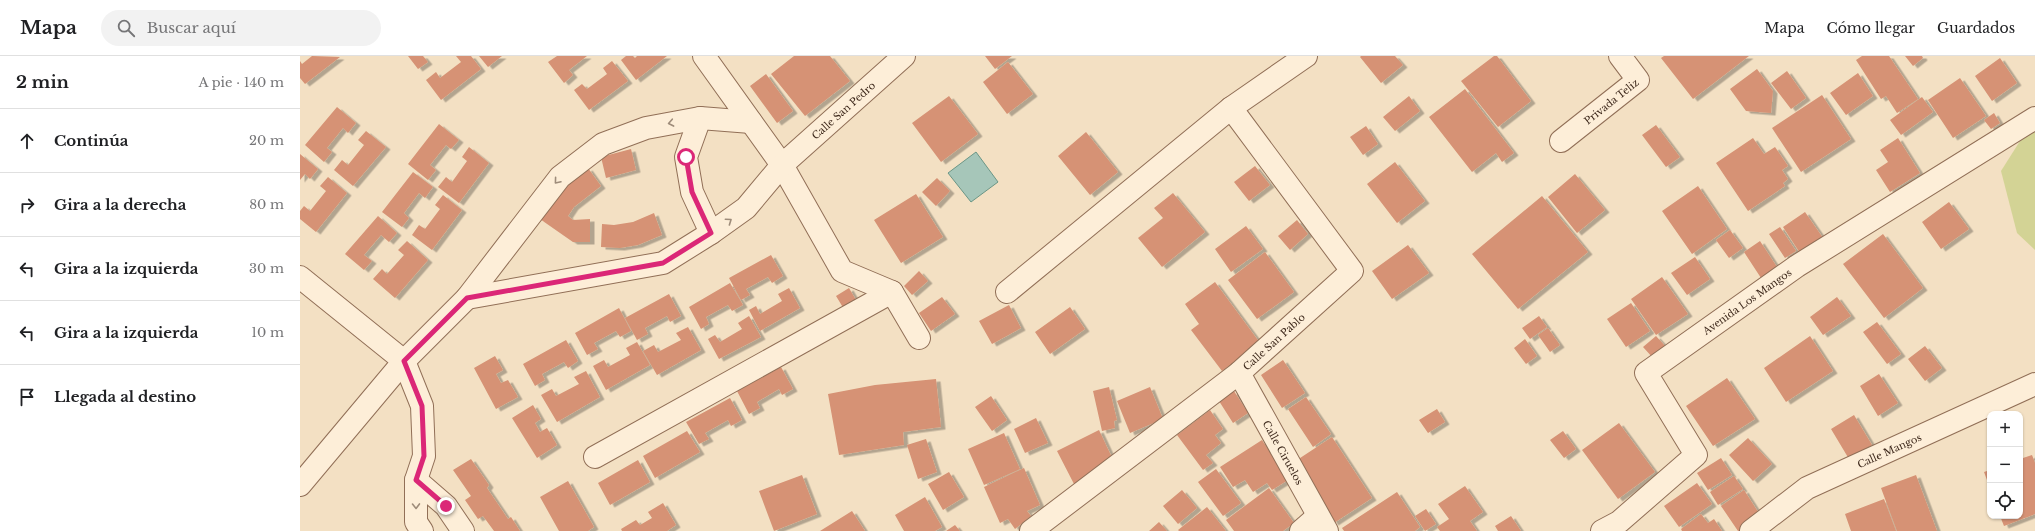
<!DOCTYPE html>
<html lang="es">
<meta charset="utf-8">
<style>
:root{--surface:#fff;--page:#f2f2f2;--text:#202124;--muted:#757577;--line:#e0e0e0}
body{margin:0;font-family:"Libre Baskerville",serif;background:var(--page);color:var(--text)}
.controls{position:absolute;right:12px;bottom:12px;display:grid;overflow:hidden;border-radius:8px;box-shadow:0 1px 3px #0004}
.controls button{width:36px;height:36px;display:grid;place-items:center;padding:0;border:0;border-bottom:1px solid var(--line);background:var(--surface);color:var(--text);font:20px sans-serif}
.stop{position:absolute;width:12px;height:12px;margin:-9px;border:3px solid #db2777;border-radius:50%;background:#fff}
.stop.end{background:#db2777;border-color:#fff;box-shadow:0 1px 4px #0008}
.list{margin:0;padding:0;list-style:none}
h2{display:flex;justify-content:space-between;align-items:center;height:52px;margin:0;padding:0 16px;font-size:17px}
h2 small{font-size:13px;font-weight:400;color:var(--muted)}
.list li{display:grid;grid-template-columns:26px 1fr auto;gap:12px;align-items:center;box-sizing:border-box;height:64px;padding:0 16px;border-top:1px solid var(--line)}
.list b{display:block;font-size:15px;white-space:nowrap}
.list em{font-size:13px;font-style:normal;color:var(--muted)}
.icon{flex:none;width:22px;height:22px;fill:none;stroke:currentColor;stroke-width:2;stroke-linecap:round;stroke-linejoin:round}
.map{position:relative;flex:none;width:1735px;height:475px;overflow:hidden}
header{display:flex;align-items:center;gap:24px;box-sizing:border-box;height:56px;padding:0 20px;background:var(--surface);border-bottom:1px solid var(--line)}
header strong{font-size:19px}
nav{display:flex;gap:22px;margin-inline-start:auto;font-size:14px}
.search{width:280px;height:36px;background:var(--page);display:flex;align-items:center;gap:10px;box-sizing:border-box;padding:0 14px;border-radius:22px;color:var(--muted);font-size:15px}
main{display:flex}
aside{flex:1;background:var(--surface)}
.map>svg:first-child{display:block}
.green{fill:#d3d395}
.water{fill:#a6c6b9;stroke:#6b9686}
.building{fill:#d69274;filter:url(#shadow)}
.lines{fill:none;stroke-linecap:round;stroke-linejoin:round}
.street-casing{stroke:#916f57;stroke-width:24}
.street{stroke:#fdeed8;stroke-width:22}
.oneway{stroke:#9e8c7a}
.route{stroke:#db2777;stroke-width:5}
.labels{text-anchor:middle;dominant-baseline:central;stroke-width:4;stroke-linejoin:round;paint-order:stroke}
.street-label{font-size:10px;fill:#3f2a1d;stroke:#faebd4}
</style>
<header>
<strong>Mapa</strong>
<div class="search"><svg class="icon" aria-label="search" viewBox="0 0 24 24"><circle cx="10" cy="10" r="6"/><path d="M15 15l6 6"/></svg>Buscar aquí</div>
<nav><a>Mapa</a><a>Cómo llegar</a><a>Guardados</a></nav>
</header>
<main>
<aside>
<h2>2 min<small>A pie · 140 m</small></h2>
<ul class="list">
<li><svg class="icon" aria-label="ahead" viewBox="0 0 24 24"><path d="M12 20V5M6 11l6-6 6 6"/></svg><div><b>Continúa</b></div><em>20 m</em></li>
<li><svg class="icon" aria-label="right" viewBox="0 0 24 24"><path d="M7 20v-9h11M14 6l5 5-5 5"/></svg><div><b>Gira a la derecha</b></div><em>80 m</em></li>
<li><svg class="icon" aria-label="left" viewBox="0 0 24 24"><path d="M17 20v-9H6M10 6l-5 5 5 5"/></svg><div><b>Gira a la izquierda</b></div><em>30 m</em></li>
<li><svg class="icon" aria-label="left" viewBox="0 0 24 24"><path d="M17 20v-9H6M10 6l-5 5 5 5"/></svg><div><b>Gira a la izquierda</b></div><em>10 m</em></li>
<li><svg class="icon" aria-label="arrive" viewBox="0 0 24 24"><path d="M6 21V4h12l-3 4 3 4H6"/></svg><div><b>Llegada al destino</b></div></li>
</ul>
</aside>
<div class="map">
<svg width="1735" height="475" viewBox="0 0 1735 475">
<defs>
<filter id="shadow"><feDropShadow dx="4.5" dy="2.5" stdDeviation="0" flood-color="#0004"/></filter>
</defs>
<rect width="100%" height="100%" fill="#f3e0c3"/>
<path class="green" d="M1735,75V194L1717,177L1701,115L1720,85Z"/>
<path class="water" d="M676,96L698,126L671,146L648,117Z"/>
<path class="building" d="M12,0L40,1L5,28L0,22V5L2,8Z
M108,0H123L128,6L118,13Z
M156,0H171L181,13L141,44L126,24L136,16L140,22L161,6Z
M179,0H202L188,11Z
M257,0H287L269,14L273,19L264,27L248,6Z
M326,0H333L335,2L337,0H367L336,24L321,4Z
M494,0H530L550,25L505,60L471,18Z
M685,0H712L695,13Z
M1061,0H1095L1103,9L1081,27L1060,1Z
M1194,0H1197L1231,45L1198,71L1161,25Z
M1364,0H1449L1393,43L1361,2Z
M1562,0H1589L1618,43L1597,57L1586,40L1581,43L1556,4Z
M1605,0H1622L1623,2L1613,10Z
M1700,2L1717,27L1692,45L1675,20Z
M312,5L328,25L289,54L274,34L282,28L287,33L307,18L303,12Z
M708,6L733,38L707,58L683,26Z
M1457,13L1473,35L1471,57L1446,55L1430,33Z
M1487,15L1506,42L1491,53L1471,27Z
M1558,17L1573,40L1546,59L1530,37Z
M466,18L493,55L477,67L450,30Z
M1660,22L1686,60L1653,82L1628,44Z
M1165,33L1214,97L1202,106L1196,97L1172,116L1129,61Z
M1522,39L1551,83L1501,116L1472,72Z
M649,40L678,78L641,106L612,67Z
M1109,40L1120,55L1095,75L1083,61Z
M1622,41L1633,56L1601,79L1590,64Z
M37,51L56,67L48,77L43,72L27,92L32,96L24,106L5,89Z
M1694,57L1700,67L1691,73L1684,64Z
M139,68L159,84L151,93L146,89L130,109L136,114L128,124L108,108Z
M1356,69L1380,101L1366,111L1342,79Z
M1066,70L1078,88L1063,99L1050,81Z
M66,75L86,91L53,130L34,114L42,104L48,109L64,89L58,84Z
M786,76L818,116L790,139L758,100Z
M1453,82L1464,98L1475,91L1488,110L1482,114L1488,123L1483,127L1485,130L1448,155L1416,107Z
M1598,82L1620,117L1590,136L1576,114L1588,106L1580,94Z
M169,91L189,107L159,147L138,131L146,121L152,126L167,105L162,101Z
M331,93L336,114L306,122L301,101Z
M0,98L18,113L10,123L5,118L0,124Z
M1095,106L1125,145L1097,167L1067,128Z
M955,110L970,129L949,145L934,126Z
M288,112L301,130L274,151L268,160L273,164L290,163V186H273L240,163L261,134Z
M113,116L133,131L125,142L119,137L104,157L109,162L102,171L82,156Z
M1275,118L1305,154L1277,177L1248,141Z
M28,121L47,137L16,176L0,163V155L4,150L10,155L26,135L20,130Z
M637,122L650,135L636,150L622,136Z
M1398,130L1427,173L1392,198L1362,155Z
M873,137L905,176L862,211L838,182L863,162L854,152Z
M616,138L643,181L601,207L574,164Z
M143,139L162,154L132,194L112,179L119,169L125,173L140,153L135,149Z
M1242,140L1288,196L1218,253L1172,198Z
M1649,146L1669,173L1641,193L1622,166Z
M1505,156L1523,182L1500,197L1483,171Z
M354,157L362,179L338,189L320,192L301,191L302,168L314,169L333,166Z
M78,160L97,177L89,186L81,179L64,199L72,205L64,214L45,198Z
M997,164L1008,178L990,194L978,180Z
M946,170L963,193L931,216L915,193Z
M1480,171L1496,195L1485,202L1469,178Z
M1430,174L1443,192L1429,202L1416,184Z
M1583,178L1623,232L1584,262L1543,208Z
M107,185L128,204L95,242L73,223L82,213L87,218L104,199L98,194Z
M1460,185L1477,211L1461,222L1444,196Z
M1108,189L1129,217L1092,243L1072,215Z
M965,196L994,236L957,263L928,224Z
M471,199L483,220L472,227L468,221L446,233L450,239L441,244L429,222Z
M1395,201L1410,223L1387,239L1371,217Z
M619,215L628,225L612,239L604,230Z
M1362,221L1388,258L1356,279L1331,243Z
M915,226L960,287L922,315L891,274L899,268L885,248Z
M430,227L443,249L432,255L428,249L406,261L409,268L401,273L389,251Z
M489,232L500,252L460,275L449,254L456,250L460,258L482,245L478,238Z
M549,232L560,251L547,258L536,240Z
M369,238L381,260L370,266L367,260L345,272L348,278L337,284L325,262Z
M642,241L655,258L631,275L619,257Z
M1537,241L1551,260L1523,279L1510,261Z
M1331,247L1350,275L1326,291L1307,263Z
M709,249L721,272L692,288L679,265Z
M770,251L785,273L750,298L735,276Z
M319,252L331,275L320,281L316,275L294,287L298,293L287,299L275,277Z
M449,260L461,281L419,303L408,283L415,279L420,286L442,273L438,267Z
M1239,260L1247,271L1230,283L1222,272Z
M1577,266L1601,298L1587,308L1563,276Z
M388,271L401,294L357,319L343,295L354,289L358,296L381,284L376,277Z
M1248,272L1260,289L1250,296L1238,279Z
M1356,280L1366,291L1353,302L1343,291Z
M1510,280L1533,315L1486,346L1464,312Z
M1225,283L1237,300L1226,308L1214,292Z
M266,284L278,305L268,312L264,306L242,318L245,324L235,330L223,308Z
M337,286L350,309L306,334L293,310L304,304L308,311L330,299L326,292Z
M1625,290L1642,312L1625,325L1608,303Z
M195,300L203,314L196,318L201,327L208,324L218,341L196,353L174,312Z
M983,304L1005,337L982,352L961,319Z
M481,311L493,333L482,339L479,333L457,346L460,352L449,358L437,335Z
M286,315L300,341L257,366L241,339L252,333L256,340L279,328L274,321Z
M1579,318L1598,347L1578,360L1560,330Z
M1427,322L1455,363L1413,390L1386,350Z
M636,323L641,371L603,376L604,389L539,399L528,338L575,329Z
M809,331L817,364L814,365L815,372L802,375L793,335Z
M850,331L863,363L830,377L817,345Z
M934,335L948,357L933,367L919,345Z
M691,340L707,364L692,375L675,351Z
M1006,341L1031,378L1013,391L988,353Z
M430,342L442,364L431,370L428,364L405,377L409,383L399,388L386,366Z
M233,349L241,363L235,367L240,376L247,372L257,389L237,402L212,362Z
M1137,353L1145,366L1128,377L1119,364Z
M910,354L923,373L915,379L921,387L906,399L913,407L903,414L877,379Z
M1554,359L1572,389L1549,403L1531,373Z
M736,362L748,387L725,397L714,373Z
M1319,367L1355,416L1318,443L1282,394Z
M799,374L815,408L774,428L757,395Z
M387,375L400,396L355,422L343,400Z
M1263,375L1276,393L1264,402L1250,384Z
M704,377L720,413L684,429L668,393Z
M1032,381L1072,442L1034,467L994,406Z
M1448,382L1472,408L1453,425L1429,399Z
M626,383L637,416L618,423L607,389Z
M962,384L988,424L972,434L967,427L953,436L945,424L933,431L920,411Z
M1732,399L1735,407V458L1704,470L1700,460H1720V403Z
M1421,402L1432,419L1408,434L1397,417Z
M171,403L189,429L187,432L208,463L211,461L220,475H194L183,460L178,463L165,444L171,440L153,414Z
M338,404L350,426L310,449L298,427Z
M724,412L740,449L727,455L731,460L715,473L708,463L700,467L684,431Z
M916,413L941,447L923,460L898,426Z
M1690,414V432L1684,416Z
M649,416L664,441L643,454L628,428Z
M502,419L517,458L474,475L459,435Z
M1616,419L1637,475H1597L1581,432Z
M1434,420L1443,433L1418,449L1410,436Z
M268,425L294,471L288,475H259L240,441Z
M1397,427L1412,448L1379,471L1364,450Z
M1165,430L1183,456L1170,465L1177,475H1140L1137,471L1149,463L1138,448Z
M969,432L994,467L983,475H934L926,464Z
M882,434L897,452L878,468L863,450Z
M1444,434L1462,462L1441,475H1438L1421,450Z
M1097,436L1120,471L1115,475H1044L1042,472Z
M625,441L642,471L635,475H604L595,459Z
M1584,443L1596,475H1551L1545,458Z
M363,447L376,469L367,475H322L321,473L336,464L340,469L352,462L348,456Z
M907,451L926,475H879L878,474Z
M1126,453L1136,468L1125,475L1115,460Z
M552,455L565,475H520Z
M1401,458L1408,467L1414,463L1422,475H1382L1381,473Z
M1211,460L1221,475H1198L1195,470Z
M859,466L867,475H849Z
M655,469L660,475H646Z"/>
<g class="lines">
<defs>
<g id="street">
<path d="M404,0L482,109L542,215L592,236L619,282"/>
<path d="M400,62L386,101L392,136L411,177"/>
<path id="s1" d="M1261,85L1338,24L1320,0"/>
<path d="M0,221L104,305L122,350L124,400L116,424V466L122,475"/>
<path d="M707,236L931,52L1006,0"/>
<path id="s2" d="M167,242L363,207L411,177L446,152L482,109L604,0"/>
<path id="s3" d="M939,317L1027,475"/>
<path d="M295,401L592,236"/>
<path d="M116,424L146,450L163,475"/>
<path d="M0,429L104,305L167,242L260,121L303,88L346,72L400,62L451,66"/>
<path id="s4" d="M731,475L939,317L1052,215L931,52"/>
<path d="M1001,475L1018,460"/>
<path id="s5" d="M1302,475L1319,466L1396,399L1346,317L1497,210L1735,62"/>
<path id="s6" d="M1451,475L1507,432L1735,328"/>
</g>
</defs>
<use href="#street" class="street-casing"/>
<use href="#street" class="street"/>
</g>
<defs><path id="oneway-chevron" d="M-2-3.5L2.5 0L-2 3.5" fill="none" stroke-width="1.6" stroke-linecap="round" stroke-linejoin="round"/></defs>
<g class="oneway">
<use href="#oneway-chevron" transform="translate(371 67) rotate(169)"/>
<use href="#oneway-chevron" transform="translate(257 125) rotate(130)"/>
<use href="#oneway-chevron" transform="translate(429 165) rotate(-35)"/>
<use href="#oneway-chevron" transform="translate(116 450) rotate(89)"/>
</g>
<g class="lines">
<path class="route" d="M146,450L116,424L124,400L122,350L104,305L167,242L363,207L411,177L392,136L386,101"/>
</g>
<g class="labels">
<g class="street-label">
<text stroke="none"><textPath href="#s1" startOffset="64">Privada Teliz</textPath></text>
<text stroke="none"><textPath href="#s2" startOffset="437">Calle San Pedro</textPath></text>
<text stroke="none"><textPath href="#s5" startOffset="341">Avenida Los Mangos</textPath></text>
<text stroke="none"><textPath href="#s4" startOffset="308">Calle San Pablo</textPath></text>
<text stroke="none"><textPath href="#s6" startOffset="161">Calle Mangos</textPath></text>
<text stroke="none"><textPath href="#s3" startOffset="91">Calle Ciruelos</textPath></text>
</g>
</g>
</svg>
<div class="controls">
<button>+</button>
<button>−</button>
<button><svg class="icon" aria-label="locate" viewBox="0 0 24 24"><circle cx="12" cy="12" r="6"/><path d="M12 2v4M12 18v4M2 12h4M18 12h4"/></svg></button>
</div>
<div class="stop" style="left:386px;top:101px"></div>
<div class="stop end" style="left:146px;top:450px"></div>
</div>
</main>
